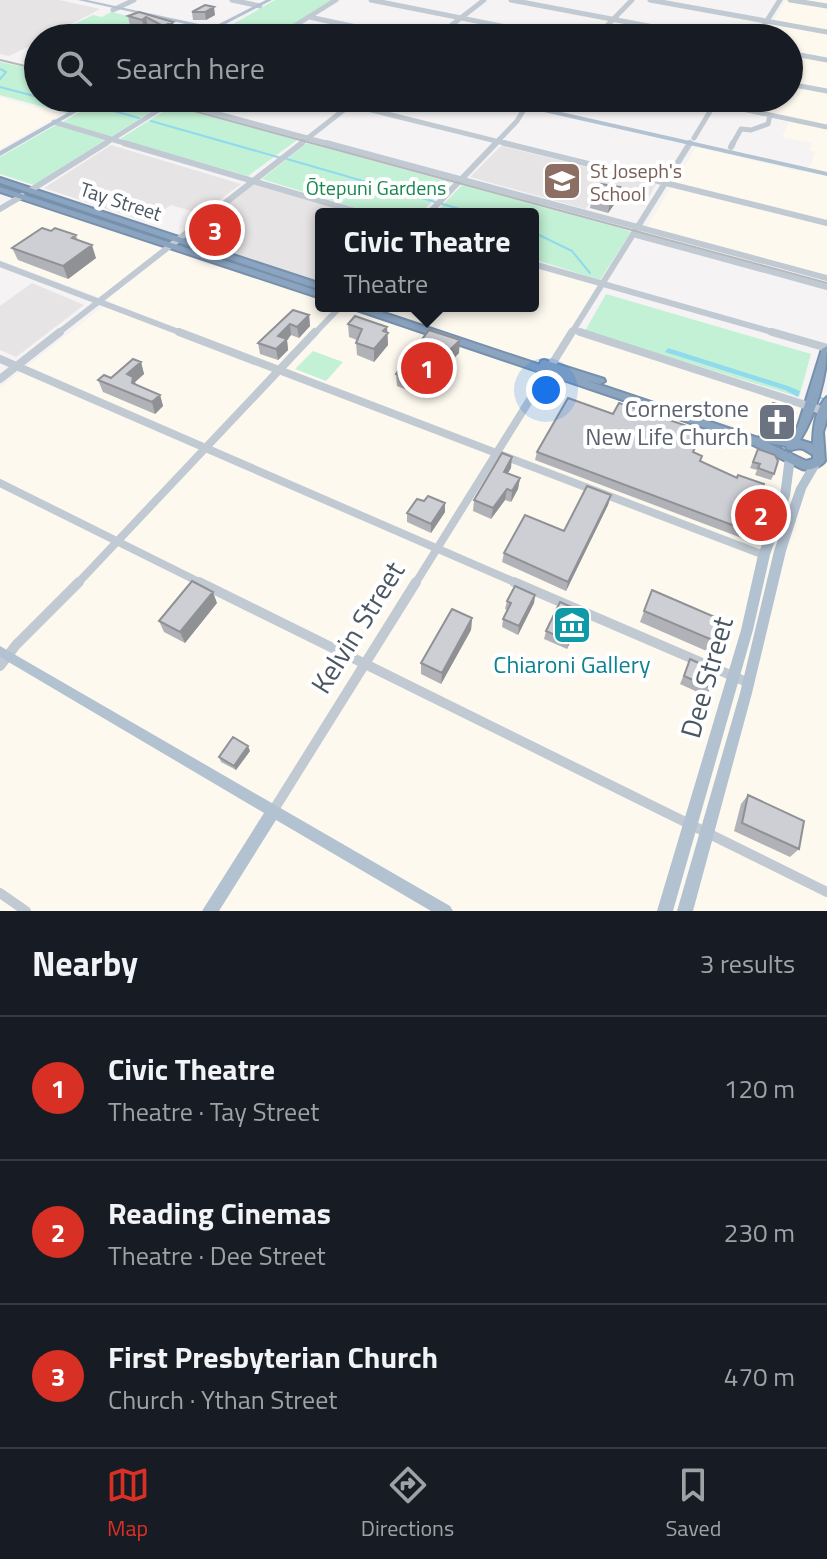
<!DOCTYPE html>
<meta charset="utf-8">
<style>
:root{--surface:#171b24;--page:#242831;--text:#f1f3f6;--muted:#9ea1a6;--line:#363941;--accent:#d93025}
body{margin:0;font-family:"Titillium Web",sans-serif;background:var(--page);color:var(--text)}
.you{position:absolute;left:546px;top:390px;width:28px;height:28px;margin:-20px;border:6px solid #fff;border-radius:50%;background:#1a73e8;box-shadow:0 0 0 12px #1a73e833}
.badge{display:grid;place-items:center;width:52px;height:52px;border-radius:50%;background:var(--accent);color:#fff;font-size:26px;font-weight:700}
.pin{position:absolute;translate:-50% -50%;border:4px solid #fff;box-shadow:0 2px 8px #0006}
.popup{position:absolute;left:315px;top:208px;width:224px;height:104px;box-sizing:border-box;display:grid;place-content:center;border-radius:8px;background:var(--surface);filter:drop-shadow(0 2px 6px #0005);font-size:26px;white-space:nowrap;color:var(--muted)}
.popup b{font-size:30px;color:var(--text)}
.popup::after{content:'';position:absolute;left:50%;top:100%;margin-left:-16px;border:16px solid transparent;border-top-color:var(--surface)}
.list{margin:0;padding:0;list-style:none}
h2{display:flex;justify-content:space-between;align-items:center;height:104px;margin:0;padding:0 32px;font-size:34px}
h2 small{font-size:26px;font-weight:400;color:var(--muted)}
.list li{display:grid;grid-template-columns:52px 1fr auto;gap:24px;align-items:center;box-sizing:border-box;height:144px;padding:0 32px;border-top:2px solid var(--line)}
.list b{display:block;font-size:30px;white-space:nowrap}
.list p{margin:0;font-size:26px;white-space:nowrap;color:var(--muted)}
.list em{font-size:26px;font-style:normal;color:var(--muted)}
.icon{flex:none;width:44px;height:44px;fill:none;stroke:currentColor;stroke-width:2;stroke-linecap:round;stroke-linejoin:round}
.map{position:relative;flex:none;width:827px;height:911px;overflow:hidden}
.search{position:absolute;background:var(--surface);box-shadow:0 2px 6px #0004;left:24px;right:24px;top:24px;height:88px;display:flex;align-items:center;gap:20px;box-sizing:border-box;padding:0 28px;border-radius:44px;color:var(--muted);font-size:30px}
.sheet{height:536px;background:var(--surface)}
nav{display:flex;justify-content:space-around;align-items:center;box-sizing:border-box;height:112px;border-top:2px solid var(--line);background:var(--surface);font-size:22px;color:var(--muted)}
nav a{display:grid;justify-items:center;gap:4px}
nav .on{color:var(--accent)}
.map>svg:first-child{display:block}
.commercial{fill:#fdf9ef}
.education{fill:#e6e4e5}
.green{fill:#c3f1d5}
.water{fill:#90daee}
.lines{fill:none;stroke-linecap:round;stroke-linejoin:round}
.stream{stroke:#90daee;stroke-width:2}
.highway-casing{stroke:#7690ad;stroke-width:4}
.minor-far3{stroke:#c1cad2;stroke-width:5}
.minor-far2{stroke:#c1cad2;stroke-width:6}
.minor-far1{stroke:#c1cad2;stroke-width:8}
.minor{stroke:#c1cad2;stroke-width:10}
.major{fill:#b3c2d1;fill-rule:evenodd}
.highway{fill:#8ba5c1;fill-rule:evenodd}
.rail{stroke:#b5b8bd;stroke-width:2}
.wall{fill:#b0b2b7}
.shaded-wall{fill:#909195}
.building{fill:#cdcfd5;stroke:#909195;stroke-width:2}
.labels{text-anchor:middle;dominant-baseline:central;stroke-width:8;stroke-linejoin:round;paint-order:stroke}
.far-education-label{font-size:20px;fill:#785e54;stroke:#fff;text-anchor:start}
.far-park-label{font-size:20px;fill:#17864f;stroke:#fff}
.far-street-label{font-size:20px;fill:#4a5661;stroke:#fff}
.worship-label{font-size:24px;fill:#5b616d;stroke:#fff;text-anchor:end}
.culture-label{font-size:24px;fill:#0d838f;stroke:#fff}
.near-street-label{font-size:28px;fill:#4a5661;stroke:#fff}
</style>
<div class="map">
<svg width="827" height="911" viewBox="0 0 827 911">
<rect width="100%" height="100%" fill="#f5f3f3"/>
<path class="commercial" d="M786,0H827V277L646,228L696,147L803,172L812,162L815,152L809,150L812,143L782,137L789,122L721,108L726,98H789V38H763Z
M0,97L60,115L0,149Z
M26,200L321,299V306L350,309L353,306H533V262L604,283L574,331L827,415V911H0V388L110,301L0,260V212L18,201Z"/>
<path class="education" d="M0,0H59L100,9L45,38H38V42L9,56L0,54Z
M111,145L241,184L201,214L171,205L147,222L44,188Z
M501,146L656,184L644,206L597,194L585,209L470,177Z
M256,182L362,214H321V283L186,237Z
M32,283L84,305L16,357L0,350V306Z"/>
<path class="green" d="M275,0H333L271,38L229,30L228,27Z
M111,12L196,32L199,35L196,38H45L93,15L102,17Z
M0,62L38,70V98H96L69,114L0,95Z
M103,98H173L111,137L61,123Z
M172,106L297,140L248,176L120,139Z
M56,125L106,139L34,185L0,174V157Z
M307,143L450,182L420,214H376L262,179Z
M462,185L620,228L631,232L600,280L533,259V214H434Z
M606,294L811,354L799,397L585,331Z
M313,351L343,362L326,381L295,369Z"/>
<path class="water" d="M668,348L788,386L800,391L798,397L785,390L665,352Z"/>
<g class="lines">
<path class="stream" d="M0,69L6,72L0,79
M0,87L38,97
M46,98L96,106L139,118
M151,121L281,158
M287,159L477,214
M533,232L572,251L590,273
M818,397L827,400"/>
<defs>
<path id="highway" d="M0,178L321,284V290L0,183Z
M0,187L321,292V298L0,192Z
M349,306H363L540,365L541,361L544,360L604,379L605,381L600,384L585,380L758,438L763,434L790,438L798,426L822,349L827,346C827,375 816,415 800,440L813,444C813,429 816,406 827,397V419L823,432L825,461C821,467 809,471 802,469L747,442L351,308ZM768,443L786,446L787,449L791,450C802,447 803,448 813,455V459L806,461Z"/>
</defs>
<use href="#highway" class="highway-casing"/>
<path class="minor-far3" d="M232,0L260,6
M371,0L561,38
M511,0L712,38
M650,0L827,32
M790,0L827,6
M113,10L134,0
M309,17L409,38
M275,38L336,0
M435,38L484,0
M595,38L632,0
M756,38L780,0
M789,53L827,60
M789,84L827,91
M179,98L175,101L178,103L333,145
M323,98L512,145
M690,98L827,127
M54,122L131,145
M694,138L718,98
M103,145L162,108
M299,145L359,98
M494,145L517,121L526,106
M732,145L741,129L751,130L768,124L770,115"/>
<path class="minor-far2" d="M124,143L365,214
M326,143L827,278
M504,143L827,223
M731,147L733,143
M31,190L106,143
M0,209L22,196
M428,214L496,143
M633,234L827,287
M0,264L184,334
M533,264L779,334
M573,330L586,334
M57,334L302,143
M314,334L341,306
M571,334L690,143"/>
<path class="minor-far1" d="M179,332L764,555
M580,332L827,412
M772,332L827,348
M0,359L519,584
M0,379L60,332
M0,483L203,584
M77,584L315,332
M415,584L572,332"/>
<path class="minor" d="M199,582L827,892
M514,582L749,683
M0,666L16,645L79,582
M273,811L416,582
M0,893L26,911"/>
<path class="major" d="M78,0H87L213,27L266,0H272L218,28L258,38H248Z
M195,27L209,33L233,37C219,40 206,36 193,30V28Z
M94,98H101L0,156V151Z
M493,98H504L521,102L530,98L540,101L543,105L539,107L827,172V176L535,110L532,107L526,108Z
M790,453L795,457L790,496L770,555L753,630L673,911H657L741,630L758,555L780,496L785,457Z
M815,461L819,462L820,465L806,489L786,551L752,693L693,911H677L740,693L774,551L796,488L811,462Z
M0,646L450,906L453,911H431L276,820L219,911H202L264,813L0,657Z"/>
<use href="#highway" class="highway"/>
<path class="rail" d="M0,60L38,69
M146,98L827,283"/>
</g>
<path class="wall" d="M205,5L215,15L206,20H193L192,12Z
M139,12L173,22L175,33L165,36L148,27L145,30L130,26L128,16Z
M620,187L618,199L608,213L590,208L592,196Z
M196,222H232L231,225L214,239L199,234Z
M51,231L76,235L78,241L96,258L68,279L18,260L12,248Z
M293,310L309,315L310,326L299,338L291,335L287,340L288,350L278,360L260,354L258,343Z
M348,324L387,327L388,345L374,362L357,355L356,343L357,340L349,337Z
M459,353L446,366L423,396L397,386L396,374Z
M141,362L144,374L135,382L136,385L160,395L163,406L155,414L103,392L98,380L111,378Z
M773,403L791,421L786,430L783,432L765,427Z
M758,449L774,474L771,480L755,475L757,470L750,468Z
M537,452L694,453L700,461L763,511L759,519L755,518L747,540L535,460Z
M511,468L508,473L520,478L518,489L511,502L505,500L491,519L473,511L474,500Z
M611,495L608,505L566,591L502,562L504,553L564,531Z
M424,501L445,503V512L431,533L407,522V513Z
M652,590L724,645L718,656L640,622Z
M535,595L534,603L518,635L502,627L503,619L507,610L505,609L507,601Z
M217,603L185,643L164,632L159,621Z
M472,618L471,630L441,684L421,674V663Z
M580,621L567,649L544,639L546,631Z
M690,659L711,688L706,696L680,684Z
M250,751L236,770L221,762L219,757Z
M748,795L799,849L790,857L734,831L741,804Z"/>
<path class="shaded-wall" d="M214,7L215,15L206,20L205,12Z
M146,17L148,27L145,30L142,20Z
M173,22L175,33L165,36L163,26Z
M620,187L618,199L608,213L610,201Z
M229,210L231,225L214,239L211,227Z
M92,245L96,258L68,279L63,266Z
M309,315L310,326L299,338L297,327Z
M290,324L291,335L287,340L288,350L278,360L276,349L278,336Z
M387,327L388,345L374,362V349Z
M460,340L459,353L446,366L423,396V383L446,354Z
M141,362L144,374L135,382L137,389L136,395L127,374Z
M160,395L163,406L155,414L152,402Z
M791,421L786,430L783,432L787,422Z
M512,457L511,468L502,483L504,472Z
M520,478L518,489L511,502L512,491Z
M507,489L505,500L491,519L493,508Z
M611,495L608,505L566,591L568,582Z
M445,503V512L431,533V524Z
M213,592L217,603L185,643L180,632Z
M535,595L534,603L518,635L519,626Z
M583,612L580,621L567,649L569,641Z
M472,618L471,630L441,684L442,673Z
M248,746L250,751L236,770L234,766Z"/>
<path class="building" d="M205,5L214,7L205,12H192Z
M139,12L173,22L163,26L146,17L142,20L128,16Z
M601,184L620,187L610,201L592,196Z
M213,208L229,210L226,212L229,213L211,227L196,222Z
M42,228L51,231L55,228L76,235L72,238L92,245L63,266L12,248Z
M293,310L309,315L297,327L290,324L278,336L287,339L276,349L258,343Z
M355,316L387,327L383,331L388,333L374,349L356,343L362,329L348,324Z
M429,330L460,340L446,354L423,383L396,374Z
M133,359L141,362L127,374L133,377L132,383L160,395L152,402L98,380L104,375L111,378Z
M568,398L613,414L619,403L702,431L693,452L702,456L700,461L737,478L738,475L764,484L759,501L766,503L763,511L758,509L751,532L537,452Z
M773,403L794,409L791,421L787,422L769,418Z
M758,449L775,455L778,461L774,474L758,468L760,464L753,462Z
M502,453L512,457L504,472L520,478L512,491L507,489L493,508L474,500Z
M587,486L611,495L568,582L504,553L525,515L564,531Z
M428,496L445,503L431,524L407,513L417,499L424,501Z
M192,581L213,592L180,632L159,621Z
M515,586L535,595L519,626L503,619L511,603L507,601Z
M652,590L731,624L724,645L644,611Z
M560,602L583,612L569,641L546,631Z
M452,609L472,618L442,673L421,663Z
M690,659L716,671L711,688L684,676Z
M233,737L248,746L234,766L219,757Z
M748,795L804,821L799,849L742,823Z"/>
<defs>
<symbol id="school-square" viewBox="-11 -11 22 22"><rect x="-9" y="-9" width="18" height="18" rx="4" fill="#8d6e63" stroke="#fff"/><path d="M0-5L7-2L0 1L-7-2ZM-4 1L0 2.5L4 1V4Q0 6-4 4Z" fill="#fff"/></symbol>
<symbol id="church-square" viewBox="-11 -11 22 22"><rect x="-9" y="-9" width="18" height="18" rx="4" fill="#6b7280" stroke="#fff"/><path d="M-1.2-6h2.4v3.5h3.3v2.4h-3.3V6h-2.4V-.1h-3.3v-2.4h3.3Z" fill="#fff"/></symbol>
<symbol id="museum-square" viewBox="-11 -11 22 22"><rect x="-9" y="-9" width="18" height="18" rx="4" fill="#0f9aa8" stroke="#fff"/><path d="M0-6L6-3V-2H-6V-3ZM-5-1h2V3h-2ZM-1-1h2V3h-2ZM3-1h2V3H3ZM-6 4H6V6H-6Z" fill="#fff"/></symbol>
</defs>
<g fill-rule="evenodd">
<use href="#school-square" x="540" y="159" width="44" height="44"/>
<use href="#church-square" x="755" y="400" width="44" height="44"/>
<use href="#museum-square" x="550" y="603" width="44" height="44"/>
</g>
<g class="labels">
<g class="far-education-label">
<text x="590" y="170">St Joseph's<tspan x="590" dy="23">School</tspan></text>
</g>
<g class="far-park-label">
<text x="376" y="187">Ōtepuni Gardens</text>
</g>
<g class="far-street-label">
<text transform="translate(121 201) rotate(18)">Tay Street</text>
</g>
<g class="worship-label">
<text x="749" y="408">Cornerstone<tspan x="749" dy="28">New Life Church</tspan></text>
</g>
<g class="culture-label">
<text x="572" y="664">Chiaroni Gallery</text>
</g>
<g class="near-street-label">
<text transform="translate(357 627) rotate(-58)">Kelvin Street</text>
<text transform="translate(706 677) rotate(-74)">Dee Street</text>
</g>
</g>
</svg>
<div class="you"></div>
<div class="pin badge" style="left:427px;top:368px">1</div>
<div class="popup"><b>Civic Theatre</b>Theatre</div>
<div class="pin badge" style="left:761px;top:515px">2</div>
<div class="pin badge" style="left:215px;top:230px">3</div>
<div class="search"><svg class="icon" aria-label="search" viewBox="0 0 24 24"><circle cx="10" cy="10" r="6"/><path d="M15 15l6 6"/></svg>Search here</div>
</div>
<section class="sheet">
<h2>Nearby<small>3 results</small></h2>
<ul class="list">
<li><span class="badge">1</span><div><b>Civic Theatre</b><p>Theatre · Tay Street</p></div><em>120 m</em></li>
<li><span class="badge">2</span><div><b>Reading Cinemas</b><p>Theatre · Dee Street</p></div><em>230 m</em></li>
<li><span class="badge">3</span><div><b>First Presbyterian Church</b><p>Church · Ythan Street</p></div><em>470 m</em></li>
</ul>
</section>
<nav>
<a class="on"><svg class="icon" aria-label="map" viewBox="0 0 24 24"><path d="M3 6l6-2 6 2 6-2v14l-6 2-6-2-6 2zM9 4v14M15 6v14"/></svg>Map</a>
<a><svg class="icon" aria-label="directions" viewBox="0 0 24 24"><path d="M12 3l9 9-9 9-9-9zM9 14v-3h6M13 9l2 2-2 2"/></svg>Directions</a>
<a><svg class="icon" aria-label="saved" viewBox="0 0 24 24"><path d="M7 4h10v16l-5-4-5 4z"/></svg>Saved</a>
</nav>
